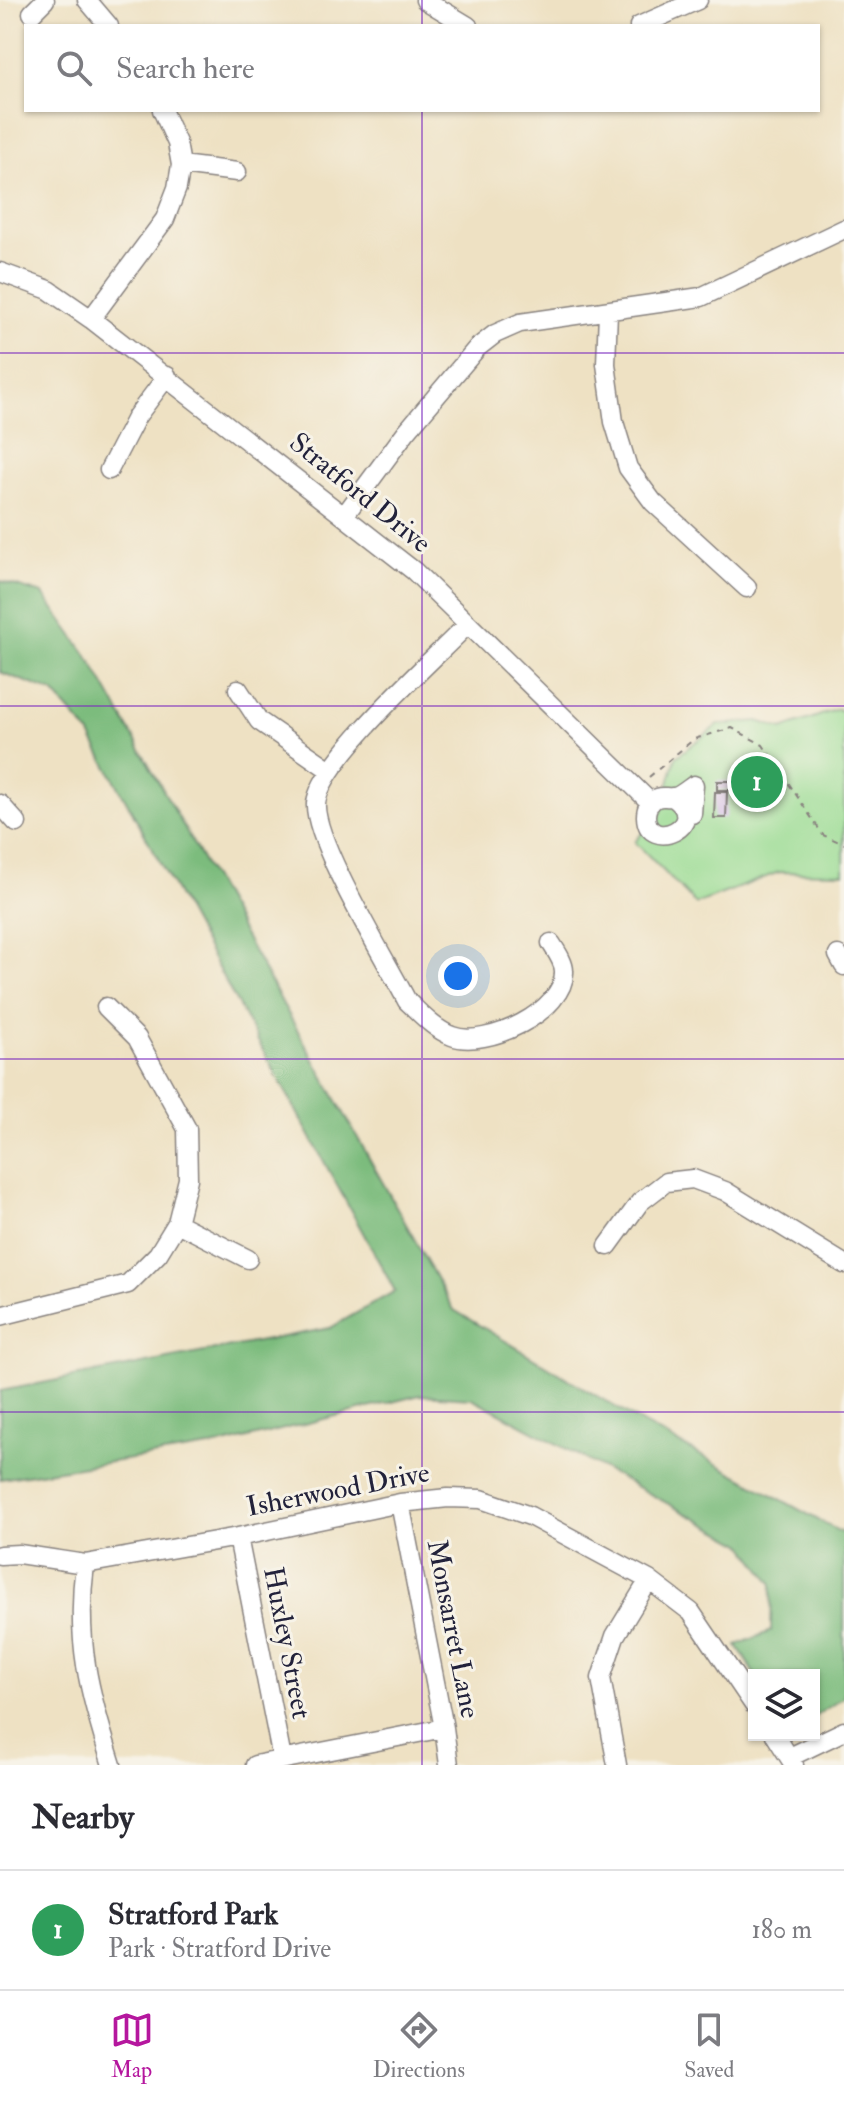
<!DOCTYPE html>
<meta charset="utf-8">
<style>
:root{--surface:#fff;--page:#f2f2f3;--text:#2b2b33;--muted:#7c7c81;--line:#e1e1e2;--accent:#b5179e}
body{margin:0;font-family:"IM FELL Double Pica",serif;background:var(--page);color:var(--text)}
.controls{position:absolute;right:24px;bottom:24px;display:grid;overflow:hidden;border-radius:0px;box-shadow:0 2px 6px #0004}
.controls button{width:72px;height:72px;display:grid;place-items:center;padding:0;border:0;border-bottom:2px solid var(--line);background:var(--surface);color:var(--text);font:40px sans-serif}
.you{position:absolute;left:458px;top:976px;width:28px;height:28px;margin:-20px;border:6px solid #fff;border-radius:50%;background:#1a73e8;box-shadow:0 0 0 12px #1a73e833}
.badge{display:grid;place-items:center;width:52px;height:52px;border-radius:50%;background:var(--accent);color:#fff;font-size:26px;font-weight:700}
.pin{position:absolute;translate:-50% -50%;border:4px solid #fff;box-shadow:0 2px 8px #0006}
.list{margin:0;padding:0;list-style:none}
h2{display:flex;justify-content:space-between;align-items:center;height:104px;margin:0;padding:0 32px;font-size:34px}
h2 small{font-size:26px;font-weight:400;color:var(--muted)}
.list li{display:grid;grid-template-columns:52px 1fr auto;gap:24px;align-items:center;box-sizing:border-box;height:120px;padding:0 32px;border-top:2px solid var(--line)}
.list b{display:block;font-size:30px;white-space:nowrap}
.list p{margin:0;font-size:26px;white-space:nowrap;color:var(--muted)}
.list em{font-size:26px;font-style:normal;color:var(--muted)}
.icon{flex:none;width:44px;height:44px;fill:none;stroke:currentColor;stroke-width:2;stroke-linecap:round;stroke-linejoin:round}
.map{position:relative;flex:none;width:844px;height:1765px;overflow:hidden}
.search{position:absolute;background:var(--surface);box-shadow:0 2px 6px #0004;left:24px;right:24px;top:24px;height:88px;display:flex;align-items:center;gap:20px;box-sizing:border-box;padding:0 28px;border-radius:0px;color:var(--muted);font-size:30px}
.sheet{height:224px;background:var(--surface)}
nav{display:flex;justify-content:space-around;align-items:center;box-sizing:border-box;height:112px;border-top:2px solid var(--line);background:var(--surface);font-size:22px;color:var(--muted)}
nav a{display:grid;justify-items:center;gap:4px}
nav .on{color:var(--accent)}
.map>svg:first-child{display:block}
.green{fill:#9adc93;stroke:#5e7f67;stroke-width:2}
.forest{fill:#7bbc7d;stroke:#4e6f5c;stroke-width:2}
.building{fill:#caade9}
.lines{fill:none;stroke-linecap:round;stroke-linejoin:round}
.minor-casing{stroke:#88827f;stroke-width:21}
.path{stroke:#88827f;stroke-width:2;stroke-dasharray:6 6;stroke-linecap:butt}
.minor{stroke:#fff;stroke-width:18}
.grid{fill:none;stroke:#7b2cbf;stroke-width:2;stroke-opacity:0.55}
.labels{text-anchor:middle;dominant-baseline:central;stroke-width:6;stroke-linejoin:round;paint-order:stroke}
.street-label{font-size:28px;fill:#22223b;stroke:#f7f3e8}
</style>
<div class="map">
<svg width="844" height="1765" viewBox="0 0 844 1765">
<rect width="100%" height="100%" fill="#f7f3e8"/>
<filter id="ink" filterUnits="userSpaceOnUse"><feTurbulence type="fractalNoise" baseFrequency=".0125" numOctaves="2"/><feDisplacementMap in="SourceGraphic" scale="16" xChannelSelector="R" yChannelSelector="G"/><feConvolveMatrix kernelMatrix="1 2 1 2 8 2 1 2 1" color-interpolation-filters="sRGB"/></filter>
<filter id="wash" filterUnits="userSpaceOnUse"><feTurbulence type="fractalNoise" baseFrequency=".006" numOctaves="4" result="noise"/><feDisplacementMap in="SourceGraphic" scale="32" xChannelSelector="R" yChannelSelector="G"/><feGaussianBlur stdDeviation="1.8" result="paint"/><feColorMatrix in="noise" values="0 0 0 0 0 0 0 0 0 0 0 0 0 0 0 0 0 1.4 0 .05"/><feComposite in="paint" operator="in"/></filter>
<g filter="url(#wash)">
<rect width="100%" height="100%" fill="#eee1c3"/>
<path class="green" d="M838,709L844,714V873L779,872L696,904L635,842L663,807L676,757L718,725L758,721L782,729Z"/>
<path class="forest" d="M0,581L43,594L91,661L454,1310L647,1426L844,1534V1697L814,1717V1675H755L737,1645L771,1631L772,1583L743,1544L472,1398L420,1395L216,1446L0,1479V1391L330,1328L395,1291L89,733L53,692L0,672Z"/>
<g id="blocks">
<path class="building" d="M717,781H740L739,790H717Z
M715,792H727L726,818H714Z"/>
</g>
</g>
<g filter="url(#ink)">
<use href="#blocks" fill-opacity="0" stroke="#88827f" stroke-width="2"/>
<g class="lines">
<defs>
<path id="minor" d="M87,0L109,26
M425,0L468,26
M32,13L45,0
M639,26L698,0
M181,165L237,172
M0,272L49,290L91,319L414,571L651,803
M608,312L606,364L614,422L628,468L653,502L747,588
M91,319L165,219L177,188L181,165L177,143L162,110
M109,470L137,416L167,376
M344,516L406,432L477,348L495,334L520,323L701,297L844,229
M468,624C434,659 321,759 316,803C313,841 387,962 407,1001C420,1013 434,1029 452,1036C486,1049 566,1011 564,971C564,962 556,951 551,943
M238,689L259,721L330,770
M674,798C711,825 647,854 646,816C646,809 649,803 655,799C661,795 665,798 673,797C679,797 688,789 694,785L692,814H685
M0,804L17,823
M838,955L844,966
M177,1223L248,1259
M608,1246L640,1202L666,1182L693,1179L725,1191L844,1264
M0,1316L128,1284L158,1254L177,1223L188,1179L187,1129L137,1038L106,1007
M400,1503L444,1728L449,1765
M238,1537L282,1759
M0,1555L19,1554L85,1564L238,1537L400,1503L448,1498L481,1499L530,1516L649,1580L691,1612L754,1705
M85,1564C75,1640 89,1693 112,1765
M775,1735L794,1765
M790,1757L844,1731
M255,1765L444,1728
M617,1765L601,1678L615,1636L649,1580"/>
</defs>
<use href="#minor" class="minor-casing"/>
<path class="path" d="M649,777L694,739L732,728L763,745L823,835L844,844"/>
<use href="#minor" class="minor"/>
</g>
</g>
<path class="grid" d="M422,0V26M422,110V1765M0,353H844M0,706H844M0,1059H844M0,1412H844"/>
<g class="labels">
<g class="street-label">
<text transform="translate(360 493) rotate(39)">Stratford Drive</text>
<text transform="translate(338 1490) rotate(-11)">Isherwood Drive</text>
<text transform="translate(453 1629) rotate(79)">Monsarret Lane</text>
<text transform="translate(287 1643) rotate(79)">Huxley Street</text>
</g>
</g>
</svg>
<div class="controls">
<button><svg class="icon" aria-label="layers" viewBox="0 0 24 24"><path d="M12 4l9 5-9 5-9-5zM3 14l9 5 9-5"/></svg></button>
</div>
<div class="you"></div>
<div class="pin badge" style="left:757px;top:782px;background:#2e9e5b">1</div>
<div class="search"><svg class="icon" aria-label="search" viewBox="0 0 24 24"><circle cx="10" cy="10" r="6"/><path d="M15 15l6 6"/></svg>Search here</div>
</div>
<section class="sheet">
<h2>Nearby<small></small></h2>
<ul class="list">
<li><span class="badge" style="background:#2e9e5b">1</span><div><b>Stratford Park</b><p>Park · Stratford Drive</p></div><em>180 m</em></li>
</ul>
</section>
<nav>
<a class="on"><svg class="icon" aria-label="map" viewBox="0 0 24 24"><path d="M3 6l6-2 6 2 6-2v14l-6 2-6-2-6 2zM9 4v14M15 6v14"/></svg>Map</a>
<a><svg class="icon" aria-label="directions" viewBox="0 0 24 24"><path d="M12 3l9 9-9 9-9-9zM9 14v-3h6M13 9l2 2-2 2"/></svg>Directions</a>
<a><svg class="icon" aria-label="saved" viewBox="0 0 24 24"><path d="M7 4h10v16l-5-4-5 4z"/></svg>Saved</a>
</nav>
